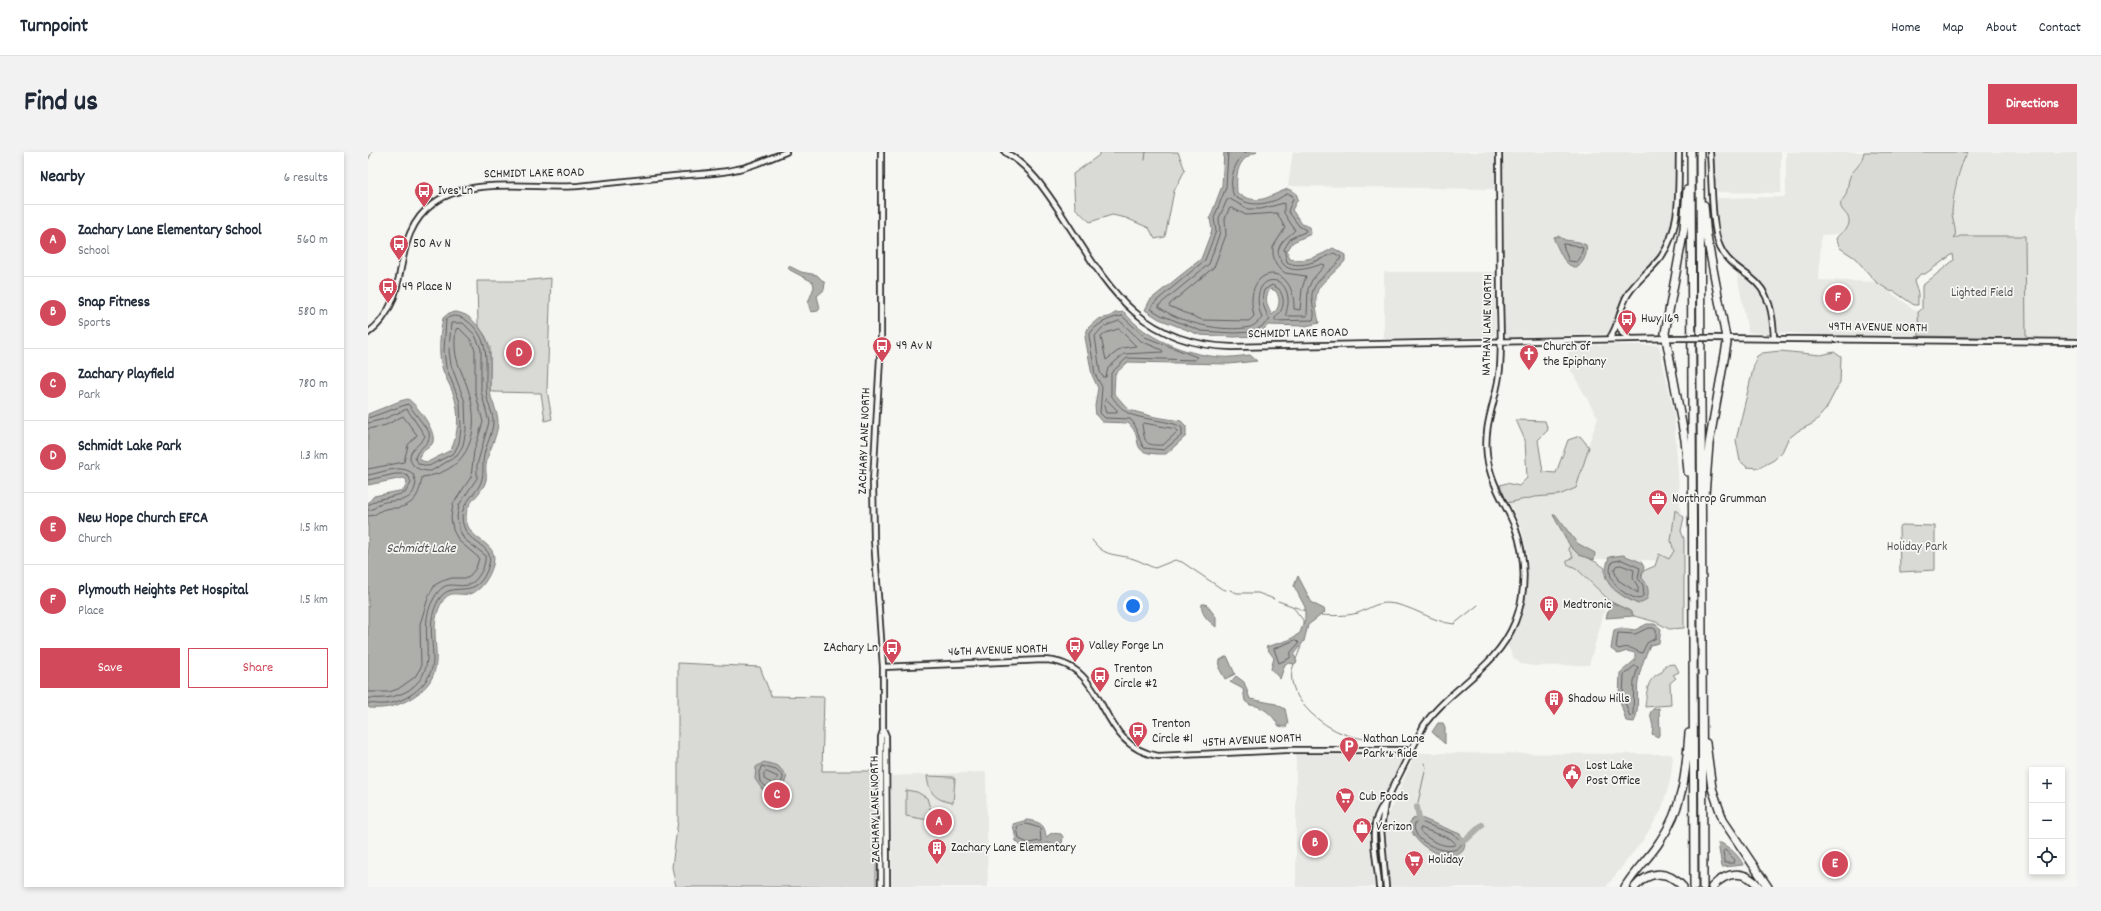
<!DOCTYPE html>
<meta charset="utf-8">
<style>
:root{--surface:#fff;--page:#f2f2f3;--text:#1f2937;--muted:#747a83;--line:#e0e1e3;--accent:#d1495b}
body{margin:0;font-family:Dekko,sans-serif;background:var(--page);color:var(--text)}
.controls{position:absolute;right:12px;bottom:12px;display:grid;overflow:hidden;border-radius:0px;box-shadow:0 2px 6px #0003}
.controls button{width:36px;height:36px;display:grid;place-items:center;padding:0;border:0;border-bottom:1px solid var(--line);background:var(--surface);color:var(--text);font:20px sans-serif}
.you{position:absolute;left:765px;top:454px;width:14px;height:14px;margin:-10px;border:3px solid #fff;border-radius:50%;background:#1a73e8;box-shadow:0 0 0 6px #1a73e833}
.badge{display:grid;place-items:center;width:26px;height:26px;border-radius:50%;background:var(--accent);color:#fff;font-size:13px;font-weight:700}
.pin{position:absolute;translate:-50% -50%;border:2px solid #fff;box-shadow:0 1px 4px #0006}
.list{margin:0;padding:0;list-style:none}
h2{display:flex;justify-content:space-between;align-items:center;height:52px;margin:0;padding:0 16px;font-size:17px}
h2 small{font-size:13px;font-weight:400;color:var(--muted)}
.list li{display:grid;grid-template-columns:26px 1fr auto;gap:12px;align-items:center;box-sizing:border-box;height:72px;padding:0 16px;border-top:1px solid var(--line)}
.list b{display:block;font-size:15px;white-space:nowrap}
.list p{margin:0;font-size:13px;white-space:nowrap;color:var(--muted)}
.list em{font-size:13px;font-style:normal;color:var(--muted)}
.actions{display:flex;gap:8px;padding:12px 16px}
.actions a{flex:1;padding:9px 0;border:1px solid var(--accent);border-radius:0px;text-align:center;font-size:14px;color:var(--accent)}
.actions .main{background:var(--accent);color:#fff}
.icon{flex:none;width:22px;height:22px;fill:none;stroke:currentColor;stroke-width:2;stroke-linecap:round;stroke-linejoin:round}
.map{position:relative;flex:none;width:1709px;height:735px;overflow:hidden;border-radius:0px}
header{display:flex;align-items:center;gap:24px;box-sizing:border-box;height:56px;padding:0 20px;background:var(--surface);border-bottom:1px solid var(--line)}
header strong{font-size:19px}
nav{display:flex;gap:22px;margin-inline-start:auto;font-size:14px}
.intro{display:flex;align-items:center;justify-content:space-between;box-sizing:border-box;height:96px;padding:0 24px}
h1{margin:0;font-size:28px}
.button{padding:10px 18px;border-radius:0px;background:var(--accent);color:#fff;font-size:14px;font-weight:700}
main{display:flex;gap:24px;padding:0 24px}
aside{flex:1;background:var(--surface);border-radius:0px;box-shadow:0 2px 6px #0003}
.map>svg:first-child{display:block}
.built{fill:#e7e7e3}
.green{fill:#d9d9d5;stroke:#828280}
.water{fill:#aeaeab;stroke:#7a7a78;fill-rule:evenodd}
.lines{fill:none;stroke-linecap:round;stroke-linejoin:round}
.shore{stroke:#5f5f5e;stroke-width:1}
.stream{stroke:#7a7a78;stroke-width:1}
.river{stroke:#aeaeab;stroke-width:6}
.tertiary-casing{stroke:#2b2b2b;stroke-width:8}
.motorway-casing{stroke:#2b2b2b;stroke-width:10}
.tertiary{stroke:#f6f6f2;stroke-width:4.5}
.motorway{stroke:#f6f6f2;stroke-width:7}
.tertiary-bridge-casing{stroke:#2b2b2b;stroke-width:8;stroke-linecap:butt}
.tertiary-bridge{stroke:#f6f6f2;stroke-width:4.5}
.labels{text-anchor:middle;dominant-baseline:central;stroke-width:3.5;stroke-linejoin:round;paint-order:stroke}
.street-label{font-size:13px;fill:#2b2b2b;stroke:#f6f6f2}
.poi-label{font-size:13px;fill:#2b2b2b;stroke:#f6f6f2;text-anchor:start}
.park-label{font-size:13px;fill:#565656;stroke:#f6f6f2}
.water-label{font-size:14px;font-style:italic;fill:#525251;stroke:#f6f6f2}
</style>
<header>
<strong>Turnpoint</strong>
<nav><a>Home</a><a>Map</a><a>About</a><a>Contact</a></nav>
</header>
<div class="intro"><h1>Find us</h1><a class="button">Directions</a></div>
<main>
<aside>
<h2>Nearby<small>6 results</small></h2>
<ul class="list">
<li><span class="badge">A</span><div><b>Zachary Lane Elementary School</b><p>School</p></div><em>560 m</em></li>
<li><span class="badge">B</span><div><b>Snap Fitness</b><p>Sports</p></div><em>580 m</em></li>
<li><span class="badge">C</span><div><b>Zachary Playfield</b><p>Park</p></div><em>780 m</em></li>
<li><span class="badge">D</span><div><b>Schmidt Lake Park</b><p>Park</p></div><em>1.3 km</em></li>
<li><span class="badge">E</span><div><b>New Hope Church EFCA</b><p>Church</p></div><em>1.5 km</em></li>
<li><span class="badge">F</span><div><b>Plymouth Heights Pet Hospital</b><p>Place</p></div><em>1.5 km</em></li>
</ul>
<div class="actions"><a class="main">Save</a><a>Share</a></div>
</aside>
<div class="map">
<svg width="1709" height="735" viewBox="0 0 1709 735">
<rect width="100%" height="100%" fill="#f6f6f2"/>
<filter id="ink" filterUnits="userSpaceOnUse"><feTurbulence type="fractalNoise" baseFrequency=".025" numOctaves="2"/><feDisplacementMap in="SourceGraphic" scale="8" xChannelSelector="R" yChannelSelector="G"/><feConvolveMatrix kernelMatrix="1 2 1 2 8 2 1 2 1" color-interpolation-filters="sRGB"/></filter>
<g filter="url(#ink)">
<path class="built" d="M925,0H1127V37L920,34Z
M1135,0H1310L1306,62L1298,91L1287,109L1260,137L1251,156L1245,179L1242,182L1140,185L1136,182Z
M1345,0H1413V41L1349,40Z
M1418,0H1496L1494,7L1484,22L1478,41L1473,50L1477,62L1481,65V74L1470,82L1453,83L1451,128L1508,130L1550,160L1551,184L1449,183L1410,180L1404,152L1399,141L1361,105L1355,94L1350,81L1348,49L1351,46L1416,45L1418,40Z
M1600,0H1709V186H1658L1657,84L1585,88L1587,79L1584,69V58L1594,10Z
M1016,120H1128L1127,182L1123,185L1016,187Z
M1369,122L1383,130L1396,146L1402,171L1400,182L1380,180Z
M1200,193H1291L1306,263L1316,409L1200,406L1199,412L1208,416L1240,447L1221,513L1166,514L1153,512L1145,505L1139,492L1152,470L1157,448L1160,405L1154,378L1140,347L1207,331L1230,266L1201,215Z
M928,599L1032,601L1034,603L1035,606L1007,664V735H928Z
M1050,601L1303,602L1305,606L1302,629L1293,659L1275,688L1238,735H1022L1015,679L1019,666L1046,604Z
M618,620L620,735H524L523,624Z"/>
<path class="green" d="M733,0H810L817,18L806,39L797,85L787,87L781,76L758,66L744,63L722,70L707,56L705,22L730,4Z
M1496,0H1600C1591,13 1585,44 1584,60C1584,69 1590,80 1586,87L1592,84H1657L1658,186L1551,184L1550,160L1554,157V134L1586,108L1585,102L1557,122H1552L1546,130L1550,141V153H1546L1527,140L1522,139L1508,130L1487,106L1472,96L1468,87C1471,80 1480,79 1481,71C1483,62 1470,59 1473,50C1475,47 1477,45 1478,42C1480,36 1480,26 1484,21C1490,14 1494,10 1496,0Z
M183,126L179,238L184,267L177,269L173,241L125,240L122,238V195L118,185L110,173L109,129H153Z
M1412,199L1453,203L1466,200L1473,205L1472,230L1458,257L1446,271L1430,279L1420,287L1414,300L1406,308L1391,316L1379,315L1372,309L1368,288L1388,205L1394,201Z
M1148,268L1177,269L1180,278L1170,288L1175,320L1188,321L1200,288L1212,284L1221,295L1208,336L1191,343L1167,345L1139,351L1132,333L1139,331L1151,334L1159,326L1157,288Z
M1307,358L1316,365L1313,379L1316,387V476L1301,477L1288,470L1266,464L1262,459L1243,450L1208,416L1199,412V409L1205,405L1200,396L1202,394C1213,404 1225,407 1237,416C1234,433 1256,446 1270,452L1275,419L1287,414L1291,402L1301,407L1306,399L1303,389Z
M1534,373L1567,374V418L1532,420L1531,375Z
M310,511L392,515L403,544L456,545L454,619H508V735H308L304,715L310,668Z
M1307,512L1311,520L1305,523L1308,526L1302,531L1303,553L1277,555C1279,540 1278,526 1294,520L1297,513Z
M559,624L585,625L587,627L585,651C568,648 561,642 559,624Z
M538,638L549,640L559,646L566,669L538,664Z"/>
<path class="water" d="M856,0H889C868,7 868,22 869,41C892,55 899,44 920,37L928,41L930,47L924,58L934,72L942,75L943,82L925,90L919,99L922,107C938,110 952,104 965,96L977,103V109C953,136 942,130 951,171L938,174L900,173L889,184L866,185L832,183L791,167L777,158L782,148L833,107L844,78L842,66L854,34ZM903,137L908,139C913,148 912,156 904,163C899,155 895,144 903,137Z
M1190,84L1197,88L1211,90L1218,93C1220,101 1216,109 1210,115C1196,116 1192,99 1186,88V85Z
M421,114L433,120L449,123L457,131L456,138L449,144L452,156L450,159L443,160L440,151L446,135L445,130L422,118L420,116Z
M88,160C98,162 102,165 108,172C127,191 121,213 122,237C122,249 130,258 130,270C130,284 120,299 118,313C117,318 119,324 118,328C115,342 97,350 98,365C99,391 132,388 125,413C122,424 113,440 101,442C90,444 82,437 74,450C54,485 88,518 45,545C31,554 19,557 2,556L0,555V351L6,344L36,338L39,331L38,327L35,326L0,333V262L32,249L40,247C49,253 71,282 64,292C59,298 54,298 51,305L54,309L60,310L83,298C91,281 92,259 85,241C82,232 76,224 74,215C70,199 72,182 75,166L81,161Z
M756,160C778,187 817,202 851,205C861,206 872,204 882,203L889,209L861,212L760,210L747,222L746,241L761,258L787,265L813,269L818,274V284L798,302C756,303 779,288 760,271L734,270L728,263L727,254L730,236L724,223L717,185L720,176L730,167L741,165L747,161Z
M1187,362L1209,391L1227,401L1226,408L1211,403L1202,394L1185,363Z
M1255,403L1273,410L1276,415L1273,425C1279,431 1282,438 1279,447L1270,452C1248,440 1231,434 1241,405Z
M930,424L944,451L956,457L957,460L940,473L936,489L926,503L929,510L926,512L920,511L917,512L912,527L903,517L906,506L898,495L921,488L932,481L937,467V455L926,434Z
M1243,450L1262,459L1266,464L1238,466Z
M834,452H838L848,465V475C841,469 832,462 834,452Z
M1279,472H1287L1293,477L1291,491L1282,493C1277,504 1272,517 1270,529C1268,543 1272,557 1266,570L1258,569L1251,545L1252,521L1267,508V501L1259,499L1250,502L1243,497L1246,478L1253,476L1267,478Z
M859,504L867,522L857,527L851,516L852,508Z
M868,524L876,530L882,547L908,552L917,557L920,571L918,575L911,574C905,563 894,553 882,553L877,549L875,537L862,530Z
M1291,556L1292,580L1290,585L1284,582L1285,575L1282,561L1285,557Z
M1070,571H1075L1077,575V592L1064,580Z
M396,610L410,614L419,624L415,635L405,642L394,637L387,627L388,615Z
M1046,666H1053L1092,682C1099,689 1099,701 1087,703C1068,706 1042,690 1042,670Z
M659,668C672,670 677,672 678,685L684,681L693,682L695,685L694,691L691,693L677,691L667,694H653L648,689L645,672Z
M1350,691H1353C1361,695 1372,704 1375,713L1354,715Z"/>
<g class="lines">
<path class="shore" d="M860,0L858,35L846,66L848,79L837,108L786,151L783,157L793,163L833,179L866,181L886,180L902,168C897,158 892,150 896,138L904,133L911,137C918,148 916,158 907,166V169L945,168C949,160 941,148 945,138C950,124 970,115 973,105L966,101C953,107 933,118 919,110L916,97L923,86L937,80L938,78L931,74L920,59L925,47L924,43L919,42C914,44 910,48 905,49C891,54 878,53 866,44C860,29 866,10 878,0
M862,47L880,57H893L916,51V61L927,78C922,84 914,87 911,96C909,100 911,104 913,108C919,124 942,116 954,112L957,113L944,128L940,137L939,164H918C918,158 921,153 920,146C917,117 878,124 894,166C891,169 886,174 882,175C856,181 812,171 791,155V153L841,112L852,80L851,66L859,48Z
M864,56L878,63L909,61L917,76L905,95V102L908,113L917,121L938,124L934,137L932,158L926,157C927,106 873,113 886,164L881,169L834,168L801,154L802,152L846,115L858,83L857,67L861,57Z
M1195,92L1206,93L1215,96L1212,106L1209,110L1201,109Z
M754,164L777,185L829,205L827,208L759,206L743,221V243C747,249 754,258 760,261C772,268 809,269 814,276V283L796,298L776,296C769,286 771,275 762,267L737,266L732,261L734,235L727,222L721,184C725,173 743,165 754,164Z
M752,169L773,189L794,198L795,200L756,202L740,216L738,225H735L732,220L727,184L735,175Z
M751,177L768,194L754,196L738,208L733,185L738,181Z
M738,247L749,258V261H738L736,254Z
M0,266L40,252L61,280C64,293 50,294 47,306L51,312L61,314L86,301L91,291L93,277L92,250L78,215L76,199L78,167C88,160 98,167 105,174C125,194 115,220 119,245C120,254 126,262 125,271C124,283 118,293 116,303C114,311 116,320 114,327C111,341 94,349 94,364C94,394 127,390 121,412C110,454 83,424 70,449C59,469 65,487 65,508C65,529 43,547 24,551C16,553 8,552 0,551
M0,271L16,267L39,257L57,284C53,294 35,299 45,313C50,318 56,319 63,319L89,304L95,293L98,278L97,250L83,213L81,199L83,171H95L107,183L113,197V239L121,270L109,313V326L91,353L89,365L91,377L96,387L117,403C119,412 110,430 100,433C84,436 78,426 66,446C46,479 76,514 41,538C27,546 16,547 0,546
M776,271L808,277L809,280L795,293C776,294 777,290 774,273Z
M0,277L18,273L35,264L49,283L40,293L36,310L0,317
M0,323C14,321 33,311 45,322L48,331C44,355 26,345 11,352C7,355 6,358 0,358
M0,328L27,322H36L41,325L43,331L37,341L9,348L0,353
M0,364C8,364 10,359 17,357C21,356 25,356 29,356C48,353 52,340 54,325C96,321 112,287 103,248C96,217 83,212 88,177L91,176L102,187L107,198V239L115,270L106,299L103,325L85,352L83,366L85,378L91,389L111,406L108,416L100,426H84L74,429L67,433L61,443L52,472L53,515L47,525L30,537L21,540H0
M1254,408L1272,416L1270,426L1275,433L1276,443L1271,447C1254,443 1236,428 1244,410Z
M1253,413L1266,418L1265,426L1270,435V441L1250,428L1246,418L1248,414Z
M1280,476H1285L1288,478V486L1279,491L1274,501C1264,498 1264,493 1251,497L1248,495L1250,481L1267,482Z
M928,488L931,491L923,500L922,506L911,511L906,497Z
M1267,514L1270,515L1266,529L1265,562L1262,565L1255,544L1256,523Z
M394,614L408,618L415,624C415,631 409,637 403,638L392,630L391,621Z
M399,620L410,625L405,632L396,627V621Z
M1053,670L1085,682L1092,688L1094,691C1088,706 1061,695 1052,687C1049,684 1047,680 1046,676L1047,671Z
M659,672L672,676L673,689L660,691L651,687L649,675Z
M1053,676L1083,687L1088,692C1079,698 1058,687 1052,679Z
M1357,698L1367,708L1366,711H1357L1355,700Z"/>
<path class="stream" d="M0,8L4,0
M777,8L778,0
M724,388C737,406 747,401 766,407C773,409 780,414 787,416L807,408L814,410L854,437L858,438
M862,438L869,441H890L906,447
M910,449L938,459
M925,455L935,468V472
M953,463C965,464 978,464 990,461C1000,457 1008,451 1019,451C1043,452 1063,470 1086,472L1110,453
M928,507L933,495
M926,512C913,541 952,575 979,583C995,588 1014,589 1031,590
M1049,655L1058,615L1056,611"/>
<path class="river" d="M1049,655L1052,672
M1090,690L1099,687L1114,673"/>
<defs>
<path id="tertiary" d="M513,0V188L505,330L506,387L515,515V577L518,584L519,735
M637,0C662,15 676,36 692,60C738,131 768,193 864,195L1310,186
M1342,0C1344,24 1343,75 1352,95C1358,109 1370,116 1382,125C1402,140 1405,162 1406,186
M1250,171L1254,181L1261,186
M0,181C48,145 18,86 66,51C102,24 167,37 210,34C242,31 275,27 307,24C327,22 349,22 370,17C386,14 402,6 418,0
M1346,186L1709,190
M1241,187C1252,173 1251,156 1260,142C1269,128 1283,118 1293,105C1314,75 1310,34 1311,0
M515,515L675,508C743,510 725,593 790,604L918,598H1043
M1017,651L1013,677L1018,735
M513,735V585L515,579
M1011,735C1010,708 997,674 1017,651L1056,573C1084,534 1128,517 1147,470C1159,440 1158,405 1147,375C1137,350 1122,331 1119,303C1115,269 1130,246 1132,215C1134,190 1132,165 1132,140C1132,93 1131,47 1131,0"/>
<path id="motorway" d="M1323,0L1326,735
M1332,0L1335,735
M1319,38L1316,77L1297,181L1317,288L1320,320
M1336,53L1339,85L1359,191L1341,292L1337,343
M1338,591L1344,636L1355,668L1400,735
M1257,735C1267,718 1282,705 1292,689C1315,656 1318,620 1321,581
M1267,735C1282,717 1301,719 1315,735
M1344,735C1359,719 1377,717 1391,735"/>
</defs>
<use href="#tertiary" class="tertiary-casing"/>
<use href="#motorway" class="motorway-casing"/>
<use href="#tertiary" class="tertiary"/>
<use href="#motorway" class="motorway"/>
<defs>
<path id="tertiary-bridge" d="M1310,186H1346"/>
</defs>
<use href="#tertiary-bridge" class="tertiary-bridge-casing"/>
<use href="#tertiary-bridge" class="tertiary-bridge"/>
</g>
</g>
<defs>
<symbol id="bus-pin" viewBox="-11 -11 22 30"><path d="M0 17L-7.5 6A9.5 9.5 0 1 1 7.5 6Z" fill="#d1495b" stroke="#f6f6f2"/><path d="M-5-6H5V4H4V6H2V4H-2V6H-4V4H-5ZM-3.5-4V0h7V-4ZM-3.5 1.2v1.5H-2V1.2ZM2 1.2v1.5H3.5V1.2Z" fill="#fff"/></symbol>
<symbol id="church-pin" viewBox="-11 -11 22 30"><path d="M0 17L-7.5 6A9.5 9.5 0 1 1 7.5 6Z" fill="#d1495b" stroke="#f6f6f2"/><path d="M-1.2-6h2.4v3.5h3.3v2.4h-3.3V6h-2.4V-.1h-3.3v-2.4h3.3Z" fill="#fff"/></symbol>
<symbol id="office-pin" viewBox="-11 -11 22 30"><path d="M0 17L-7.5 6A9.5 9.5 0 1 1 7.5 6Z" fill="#d1495b" stroke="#f6f6f2"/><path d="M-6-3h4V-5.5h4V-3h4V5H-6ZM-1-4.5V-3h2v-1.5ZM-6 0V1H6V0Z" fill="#fff"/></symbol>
<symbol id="building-pin" viewBox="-11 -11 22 30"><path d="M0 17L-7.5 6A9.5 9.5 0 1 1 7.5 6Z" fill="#d1495b" stroke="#f6f6f2"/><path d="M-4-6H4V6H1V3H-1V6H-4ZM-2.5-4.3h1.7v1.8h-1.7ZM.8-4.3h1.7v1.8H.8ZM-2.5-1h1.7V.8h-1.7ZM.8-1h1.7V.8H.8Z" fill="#fff"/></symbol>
<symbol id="parking-pin" viewBox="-11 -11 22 30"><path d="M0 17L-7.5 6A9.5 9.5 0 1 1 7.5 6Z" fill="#d1495b" stroke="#f6f6f2"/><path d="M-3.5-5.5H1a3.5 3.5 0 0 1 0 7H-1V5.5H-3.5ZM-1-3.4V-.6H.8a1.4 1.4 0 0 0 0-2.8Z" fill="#fff"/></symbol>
<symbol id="civic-pin" viewBox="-11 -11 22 30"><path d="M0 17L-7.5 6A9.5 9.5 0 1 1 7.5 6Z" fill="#d1495b" stroke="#f6f6f2"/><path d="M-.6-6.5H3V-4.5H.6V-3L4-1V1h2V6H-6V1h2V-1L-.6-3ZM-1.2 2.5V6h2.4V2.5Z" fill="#fff"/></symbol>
<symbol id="supermarket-pin" viewBox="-11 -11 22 30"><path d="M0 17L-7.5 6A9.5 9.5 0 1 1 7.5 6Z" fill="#d1495b" stroke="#f6f6f2"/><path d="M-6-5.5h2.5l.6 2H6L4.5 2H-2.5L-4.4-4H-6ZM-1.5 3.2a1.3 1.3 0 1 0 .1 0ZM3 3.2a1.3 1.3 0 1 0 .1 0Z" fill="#fff"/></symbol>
<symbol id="shop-pin" viewBox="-11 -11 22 30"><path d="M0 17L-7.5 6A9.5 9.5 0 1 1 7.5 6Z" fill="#d1495b" stroke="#f6f6f2"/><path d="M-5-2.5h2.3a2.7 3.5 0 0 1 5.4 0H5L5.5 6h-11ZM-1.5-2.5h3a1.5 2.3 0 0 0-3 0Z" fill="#fff"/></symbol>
</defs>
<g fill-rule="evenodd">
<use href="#bus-pin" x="45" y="28" width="22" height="30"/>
<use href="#bus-pin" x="20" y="81" width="22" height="30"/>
<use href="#bus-pin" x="9" y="124" width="22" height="30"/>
<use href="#bus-pin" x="1248" y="156" width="22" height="30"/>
<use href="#bus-pin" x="503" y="183" width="22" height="30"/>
<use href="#church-pin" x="1150" y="191" width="22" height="30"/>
<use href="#office-pin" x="1279" y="336" width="22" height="30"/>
<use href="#building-pin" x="1170" y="442" width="22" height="30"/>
<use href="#bus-pin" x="696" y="483" width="22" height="30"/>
<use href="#bus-pin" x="513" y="485" width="22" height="30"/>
<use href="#bus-pin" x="721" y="513" width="22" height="30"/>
<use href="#building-pin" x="1175" y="536" width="22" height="30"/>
<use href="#bus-pin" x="759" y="568" width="22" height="30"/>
<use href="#parking-pin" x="970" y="583" width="22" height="30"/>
<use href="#civic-pin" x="1193" y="610" width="22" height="30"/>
<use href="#supermarket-pin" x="966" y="634" width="22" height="30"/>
<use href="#shop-pin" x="983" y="664" width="22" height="30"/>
<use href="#building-pin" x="558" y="685" width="22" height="30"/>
<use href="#supermarket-pin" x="1035" y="697" width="22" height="30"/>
</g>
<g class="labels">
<g class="street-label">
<text transform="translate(166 22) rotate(-1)">SCHMIDT LAKE ROAD</text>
<text transform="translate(1120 173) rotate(-89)">NATHAN LANE NORTH</text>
<text transform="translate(1510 176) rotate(1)">49TH AVENUE NORTH</text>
<text transform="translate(930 182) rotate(-1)">SCHMIDT LAKE ROAD</text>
<text transform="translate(497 289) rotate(-88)">ZACHARY LANE NORTH</text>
<text transform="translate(630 499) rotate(-2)">46TH AVENUE NORTH</text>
<text transform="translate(884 589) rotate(-3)">45TH AVENUE NORTH</text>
<text transform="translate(508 657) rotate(-91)">ZACHARY LANE NORTH</text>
</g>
<g class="poi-label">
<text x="70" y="39">Ives Ln</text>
<text x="45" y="92">50 Av N</text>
<text x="34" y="135">49 Place N</text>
<text x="1273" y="167">Hwy 169</text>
<text x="528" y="194">49 Av N</text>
<text x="1175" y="195">Church of<tspan x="1175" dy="15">the Epiphany</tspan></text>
<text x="1304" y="347">Northrop Grumman</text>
<text x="1195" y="453">Medtronic</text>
<text x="721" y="494">Valley Forge Ln</text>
<text x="510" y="496" text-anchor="end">ZAchary Ln</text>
<text x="746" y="517">Trenton<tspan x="746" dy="15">Circle #2</tspan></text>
<text x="1200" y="547">Shadow Hills</text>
<text x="784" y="572">Trenton<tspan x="784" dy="15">Circle #1</tspan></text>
<text x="995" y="587">Nathan Lane<tspan x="995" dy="15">Park &amp; Ride</tspan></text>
<text x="1218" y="614">Lost Lake<tspan x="1218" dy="15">Post Office</tspan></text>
<text x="991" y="645">Cub Foods</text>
<text x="1008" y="675">Verizon</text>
<text x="583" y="696">Zachary Lane Elementary</text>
<text x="1060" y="708">Holiday</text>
</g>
<g class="park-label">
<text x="1614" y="141">Lighted Field</text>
<text x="1549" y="395">Holiday Park</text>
</g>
<g class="water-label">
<text x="53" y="397">Schmidt Lake</text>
</g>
</g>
</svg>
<div class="controls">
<button>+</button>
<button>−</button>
<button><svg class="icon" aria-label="locate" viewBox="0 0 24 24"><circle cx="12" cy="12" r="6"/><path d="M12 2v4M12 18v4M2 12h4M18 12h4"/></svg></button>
</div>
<div class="you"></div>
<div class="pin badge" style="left:571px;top:670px">A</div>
<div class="pin badge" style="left:947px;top:691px">B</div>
<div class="pin badge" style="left:409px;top:643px">C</div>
<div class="pin badge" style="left:151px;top:201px">D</div>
<div class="pin badge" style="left:1467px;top:712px">E</div>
<div class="pin badge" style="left:1470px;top:146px">F</div>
</div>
</main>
